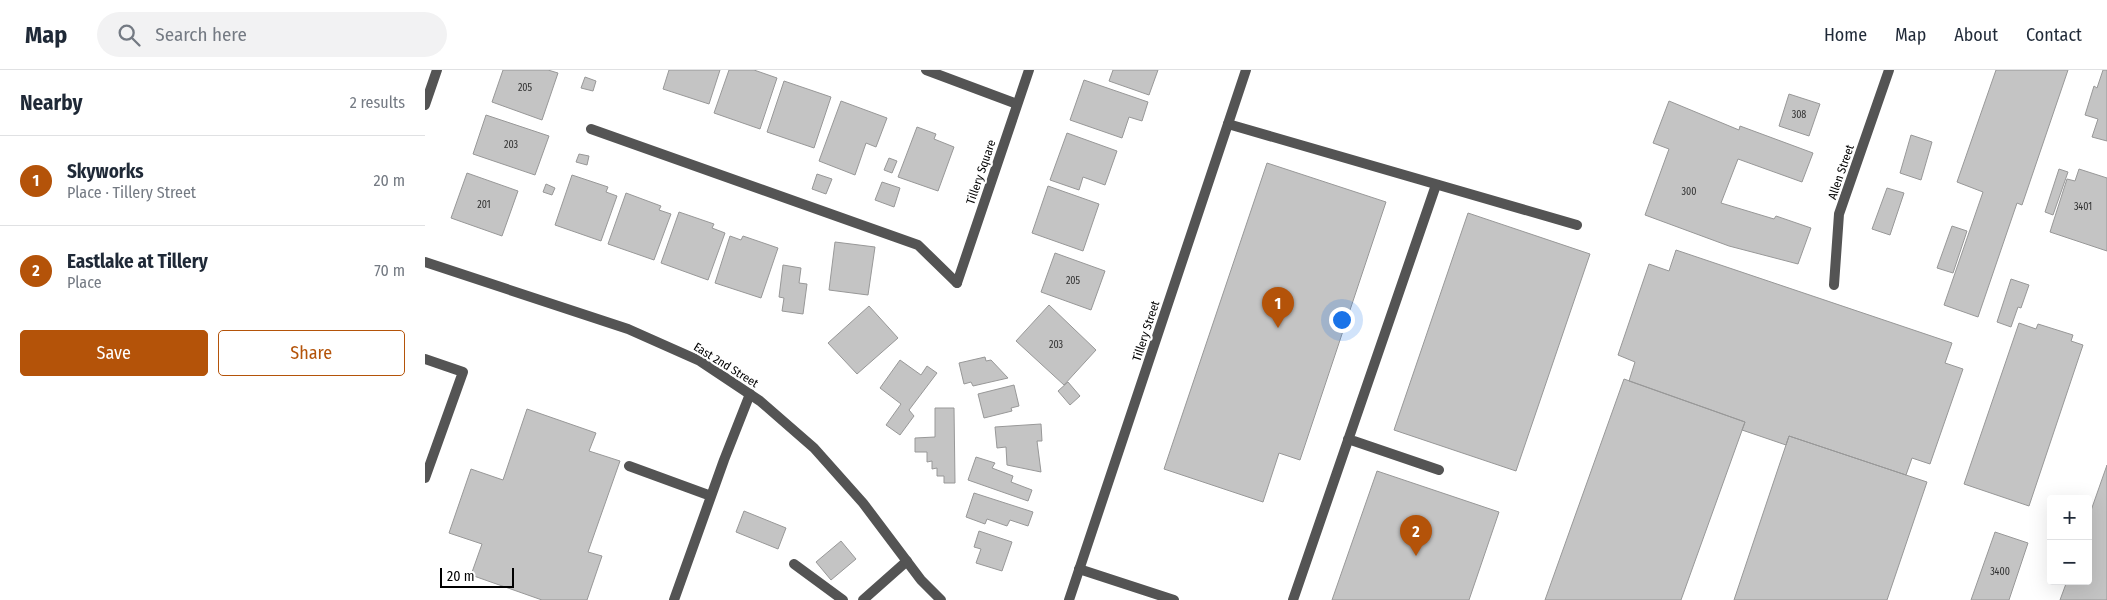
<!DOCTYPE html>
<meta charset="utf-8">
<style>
:root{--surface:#fff;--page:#f2f2f3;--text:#1f2937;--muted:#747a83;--line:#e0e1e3;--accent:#b45309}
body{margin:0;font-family:"Fira Sans Condensed",sans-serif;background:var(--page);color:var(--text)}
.controls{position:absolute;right:15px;bottom:15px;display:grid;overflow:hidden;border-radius:5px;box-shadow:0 5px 20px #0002}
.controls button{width:45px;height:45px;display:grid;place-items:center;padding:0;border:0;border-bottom:1px solid var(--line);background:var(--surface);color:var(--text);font:25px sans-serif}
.scale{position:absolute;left:15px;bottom:12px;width:74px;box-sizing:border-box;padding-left:5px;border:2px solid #000;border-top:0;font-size:14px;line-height:18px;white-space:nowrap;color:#000;-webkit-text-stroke:4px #fff;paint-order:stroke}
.you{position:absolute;left:916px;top:249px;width:18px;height:18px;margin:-12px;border:4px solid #fff;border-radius:50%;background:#1a73e8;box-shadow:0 0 0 8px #1a73e833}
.badge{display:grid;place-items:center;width:32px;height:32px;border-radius:50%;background:var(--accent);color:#fff;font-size:16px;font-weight:700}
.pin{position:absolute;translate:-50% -41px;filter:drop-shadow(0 1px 2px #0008)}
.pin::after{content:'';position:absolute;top:26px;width:18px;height:15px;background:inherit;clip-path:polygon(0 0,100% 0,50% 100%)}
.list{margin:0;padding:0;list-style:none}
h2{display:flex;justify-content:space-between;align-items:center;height:65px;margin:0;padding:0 20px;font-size:21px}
h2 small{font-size:16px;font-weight:400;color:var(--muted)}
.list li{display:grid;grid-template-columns:32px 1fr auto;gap:15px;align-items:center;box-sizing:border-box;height:90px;padding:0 20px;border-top:1px solid var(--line)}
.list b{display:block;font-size:19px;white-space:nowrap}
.list p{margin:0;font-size:16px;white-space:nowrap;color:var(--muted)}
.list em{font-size:16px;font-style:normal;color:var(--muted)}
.actions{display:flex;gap:10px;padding:15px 20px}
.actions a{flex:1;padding:11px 0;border:1px solid var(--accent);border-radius:5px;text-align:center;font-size:18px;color:var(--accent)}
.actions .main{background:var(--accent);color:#fff}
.icon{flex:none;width:28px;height:28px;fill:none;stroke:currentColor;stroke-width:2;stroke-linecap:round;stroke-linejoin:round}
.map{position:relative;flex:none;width:1682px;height:530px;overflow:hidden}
header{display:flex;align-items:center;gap:30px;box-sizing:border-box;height:70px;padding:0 25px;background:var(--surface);border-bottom:1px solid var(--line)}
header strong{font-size:24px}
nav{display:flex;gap:28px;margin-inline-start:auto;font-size:18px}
.search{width:350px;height:45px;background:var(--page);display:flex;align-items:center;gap:12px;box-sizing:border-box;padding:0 18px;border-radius:28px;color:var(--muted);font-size:19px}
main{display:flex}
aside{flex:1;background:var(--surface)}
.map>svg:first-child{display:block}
.building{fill:#c4c4c4;stroke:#989898}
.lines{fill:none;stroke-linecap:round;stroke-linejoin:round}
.service{stroke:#545454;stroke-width:10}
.minor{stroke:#545454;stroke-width:10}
.tertiary{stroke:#545454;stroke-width:10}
.labels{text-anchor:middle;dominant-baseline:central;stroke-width:4.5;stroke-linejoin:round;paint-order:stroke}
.number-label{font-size:10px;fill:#313131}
.street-label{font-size:12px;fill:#000;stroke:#fff}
</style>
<header>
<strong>Map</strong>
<div class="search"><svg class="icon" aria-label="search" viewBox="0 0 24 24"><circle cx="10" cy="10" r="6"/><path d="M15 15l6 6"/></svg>Search here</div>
<nav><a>Home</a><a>Map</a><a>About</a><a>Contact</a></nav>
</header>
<main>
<aside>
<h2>Nearby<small>2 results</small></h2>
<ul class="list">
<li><span class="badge">1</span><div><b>Skyworks</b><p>Place · Tillery Street</p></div><em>20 m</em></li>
<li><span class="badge">2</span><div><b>Eastlake at Tillery</b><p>Place</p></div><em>70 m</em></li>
</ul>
<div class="actions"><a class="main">Save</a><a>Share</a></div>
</aside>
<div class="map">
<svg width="1682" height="530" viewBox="0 0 1682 530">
<rect width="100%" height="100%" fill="#fff"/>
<path class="building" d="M78,0H123L133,3L117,50L67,32Z
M244,0H295L284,34L238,19Z
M304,0H329L352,8L335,59L289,43Z
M688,0H733L724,25L684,11Z
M1571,0H1643L1597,135L1592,133L1553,247L1519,235L1558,122L1532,112Z
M1678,0H1682V71L1667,67L1673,49L1660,45L1669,16L1672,18Z
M160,7L171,11L168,21L156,18Z
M659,10L723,32L717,51L704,47L697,68L645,50Z
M359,11L406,27L389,78L342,62Z
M1364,24L1395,34L1384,66L1354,56Z
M416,31L462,48L451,77L441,73L430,105L394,91Z
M1244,31L1314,60L1315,56L1388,83L1377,112L1313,89L1296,133L1349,149L1351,146L1386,158L1373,194L1304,176L1220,145L1244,79L1228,73Z
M61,45L124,66L110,105L48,84Z
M492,57L511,64L509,69L529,77L513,121L473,107Z
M642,63L692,81L680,115L658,107L654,120L625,110Z
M1486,65L1507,72L1496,110L1475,103Z
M154,84L164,86L162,95L151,92Z
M464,88L472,91L467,103L459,100Z
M842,93L961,132L875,390L854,383L838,432L739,399Z
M1634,99L1643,102L1628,145L1620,142Z
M1654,99L1682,108V181L1625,162L1642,109L1650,111Z
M42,103L93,121L77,166L26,148Z
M392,104L407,109L401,124L387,119Z
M147,105L183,117L181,122L192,126L176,171L130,155Z
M457,112L475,118L469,137L450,130Z
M121,114L130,118L127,125L118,122Z
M623,116L674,134L658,181L607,163Z
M1462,118L1479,123L1465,165L1447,159Z
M201,123L236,136L234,140L246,144L229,190L183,174Z
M254,142L289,154L287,158L300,163L283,210L236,193Z
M1043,143L1165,184L1091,401L969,360Z
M1527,156L1542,161L1528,203L1512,198Z
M305,166L316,170L318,166L353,178L336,228L290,213Z
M410,172L450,177L443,225L404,220Z
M1251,180L1527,273L1520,293L1538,299L1505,394L1487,388L1481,405L1364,366L1361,375L1317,360L1320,352L1204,311L1210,292L1193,285L1224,194L1244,201Z
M630,183L680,201L666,240L616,222Z
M358,195L376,198L374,213L382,214L378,244L357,241L359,228L354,227Z
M1586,209L1604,215L1596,238L1593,237L1586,257L1572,252Z
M624,235L671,280L639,315L591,271Z
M444,236L473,268L432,304L403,273Z
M1594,253L1611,259L1613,254L1648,265L1646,271L1658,275L1604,436L1539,414Z
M560,287L561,291L566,290L583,308L548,316L546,312L539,314L534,293Z
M475,290L496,305L502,296L512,303L484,340L489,346L475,365L461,355L476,334L455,318Z
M1199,309L1320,352L1256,530H1120Z
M643,312L655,326L645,335L633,321Z
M589,315L594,336L586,338L587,341L559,348L553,324Z
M510,338H529L530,413H519V406H512V398L507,399V391L502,392V382H490V368L510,367Z
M102,339L171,363L164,381L195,391L163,482L177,486L162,530H117L46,505L57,474L24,463L46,399L78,410Z
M616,354L617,371H612L616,402L582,395L581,377L572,378L570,357Z
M1364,366L1502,412L1462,530H1309Z
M551,387L570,393L567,398L588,406L586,412L607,420L603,431L543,410Z
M1682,395V530H1635L1642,511H1663V449Z
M952,401L1074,442L1044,530H907Z
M549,423L608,442L603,456L585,450L582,456L562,449L560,454L541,447Z
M319,441L361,458L353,479L311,462Z
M554,461L587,472L577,501L551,493L556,479L549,477Z
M1570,462L1603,473L1584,530H1546Z
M416,471L431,489L406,510L391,492Z"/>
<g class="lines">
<path class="service" d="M803,54L1152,155
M166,59L493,175L532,213
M0,289L38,302L0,408
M923,369L1014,400
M204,396L286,426
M369,494L418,530
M654,499L749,530
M249,530L299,390L325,324
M438,530L482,491
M868,530L1011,115"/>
<path class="minor" d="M501,0L592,34
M0,35L12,0
M532,213L604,0
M1409,215L1414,144L1464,0"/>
<path class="tertiary" d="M0,192L203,259L275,291L335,331L389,378L438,433L496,510L516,530
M644,530L821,0"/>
</g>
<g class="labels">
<g class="number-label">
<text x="100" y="18">205</text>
<text x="1374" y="45">308</text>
<text x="86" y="75">203</text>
<text x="1264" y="122">300</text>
<text x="59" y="135">201</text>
<text x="1658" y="137">3401</text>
<text x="648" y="211">205</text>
<text x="631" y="275">203</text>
<text x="1575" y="502">3400</text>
</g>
<g class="street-label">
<text transform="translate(556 102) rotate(-71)">Tillery Square</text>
<text transform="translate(1416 102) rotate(-71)">Allen Street</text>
<text transform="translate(721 261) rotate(-72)">Tillery Street</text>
<text transform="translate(301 295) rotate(32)">East 2nd Street</text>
</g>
</g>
</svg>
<div class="controls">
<button>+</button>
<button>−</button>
</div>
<div class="scale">20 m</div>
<div class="you"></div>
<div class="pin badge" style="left:853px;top:258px">1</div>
<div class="pin badge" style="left:991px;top:486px">2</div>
</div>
</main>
